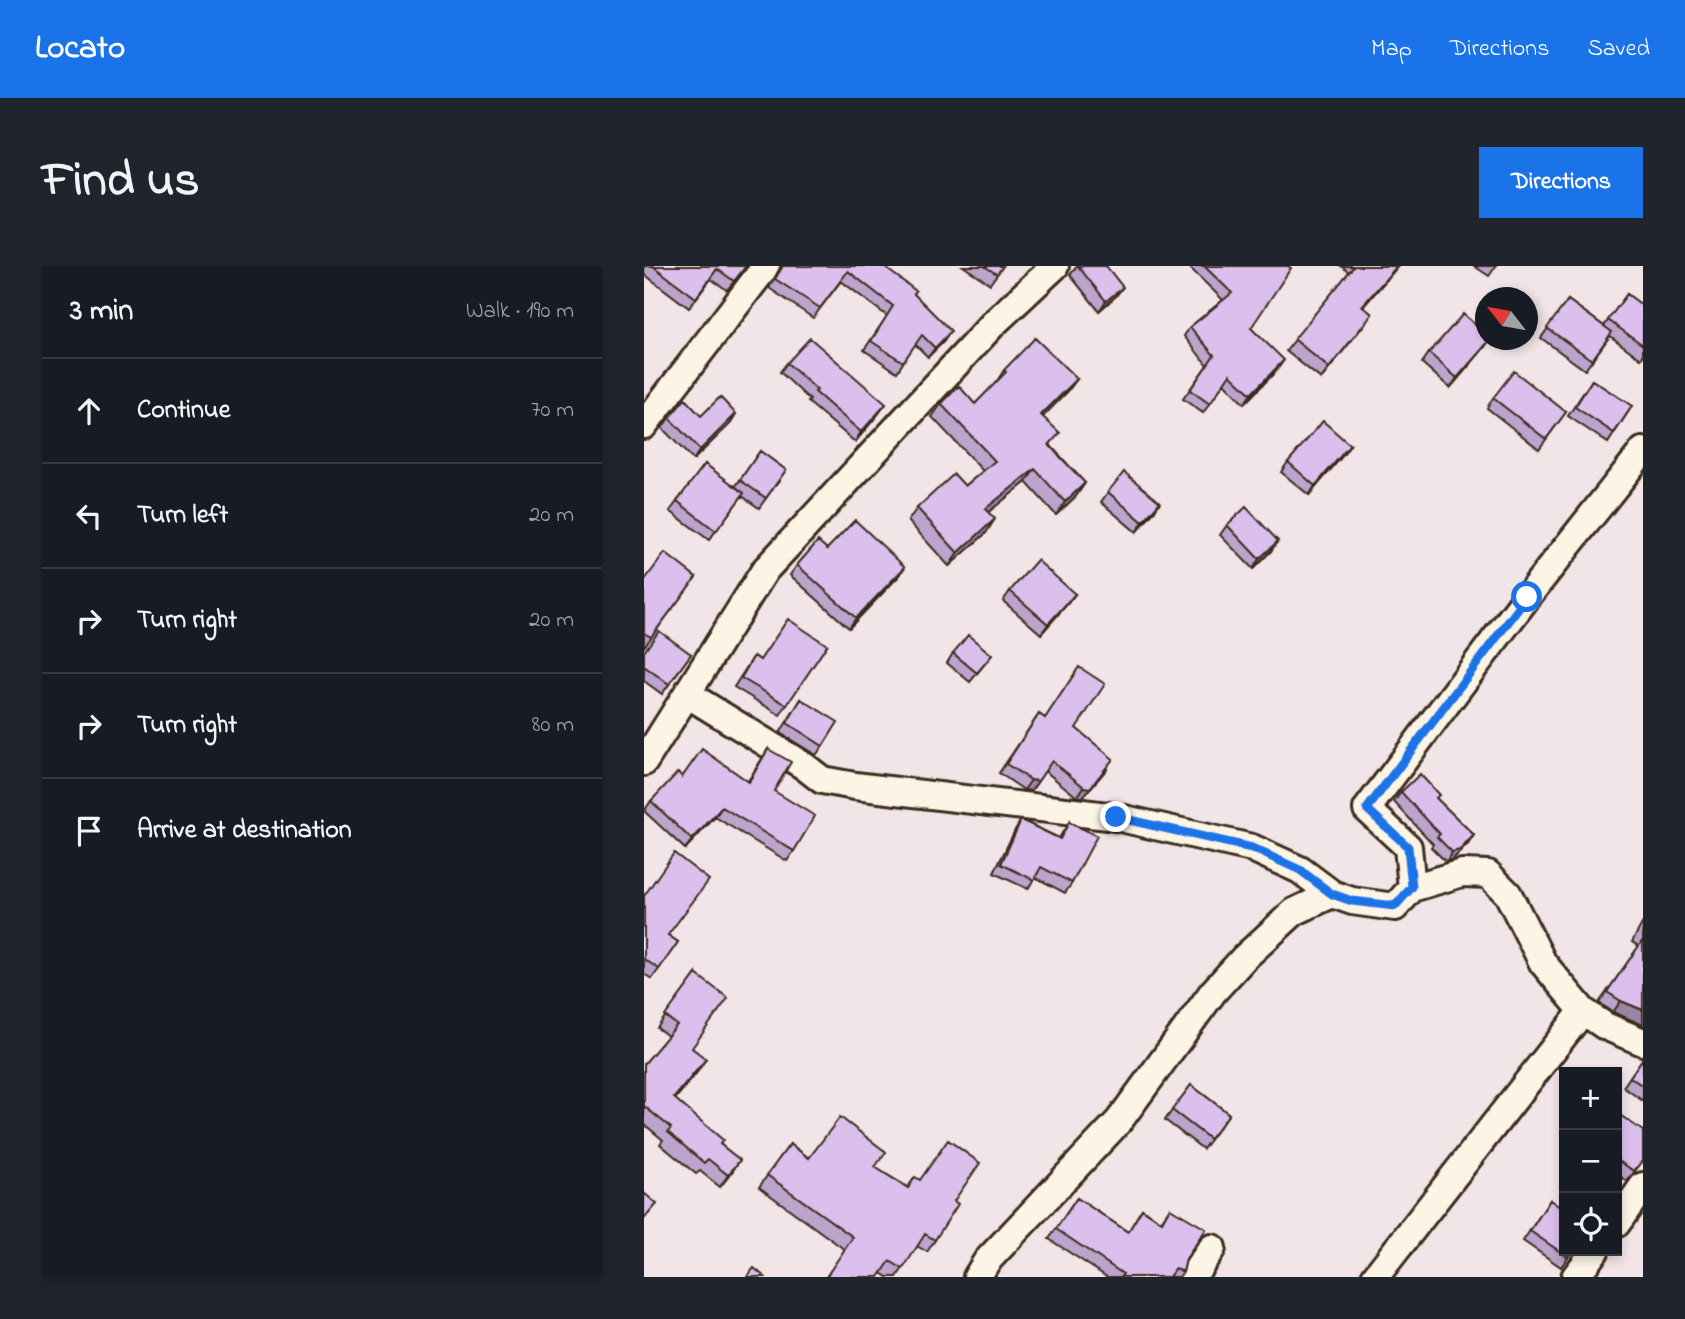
<!DOCTYPE html>
<meta charset="utf-8">
<style>
:root{--surface:#171b24;--page:#20242c;--text:#f1f3f6;--muted:#9ea1a6;--line:#363941;--accent:#1a73e8}
body{margin:0;font-family:"Indie Flower",sans-serif;background:var(--page);color:var(--text)}
.controls{position:absolute;right:21px;bottom:21px;display:grid;overflow:hidden;border-radius:0px;box-shadow:0 4px 10px #0003}
.controls button{width:63px;height:63px;display:grid;place-items:center;padding:0;border:0;border-bottom:2px solid var(--line);background:var(--surface);color:var(--text);font:35px sans-serif}
.compass{position:absolute;left:831px;top:21px;width:63px;height:63px;border-radius:50%;background:var(--surface);box-shadow:0 4px 10px #0003;rotate:301deg}
.stop{position:absolute;width:21px;height:21px;margin:-16px;border:5px solid #1a73e8;border-radius:50%;background:#fff}
.stop.end{background:#1a73e8;border-color:#fff;box-shadow:0 2px 7px #0008}
.list{margin:0;padding:0;list-style:none}
h2{display:flex;justify-content:space-between;align-items:center;height:91px;margin:0;padding:0 28px;font-size:30px}
h2 small{font-size:23px;font-weight:400;color:var(--muted)}
.list li{display:grid;grid-template-columns:46px 1fr auto;gap:21px;align-items:center;box-sizing:border-box;height:105px;padding:0 28px;border-top:2px solid var(--line)}
.list b{display:block;font-size:26px;white-space:nowrap}
.list em{font-size:23px;font-style:normal;color:var(--muted)}
.icon{flex:none;width:38px;height:38px;fill:none;stroke:currentColor;stroke-width:2;stroke-linecap:round;stroke-linejoin:round}
.map{position:relative;flex:none;width:999px;height:1011px;overflow:hidden;border-radius:0px}
header{display:flex;align-items:center;gap:42px;box-sizing:border-box;height:98px;padding:0 35px;background:var(--accent);color:#fff}
header strong{font-size:33px}
nav{display:flex;gap:38px;margin-inline-start:auto;font-size:24px}
.intro{display:flex;align-items:center;justify-content:space-between;box-sizing:border-box;height:168px;padding:0 42px}
h1{margin:0;font-size:49px}
.button{padding:18px 32px;border-radius:0px;background:var(--accent);color:#fff;font-size:24px;font-weight:700}
main{display:flex;gap:42px;padding:0 42px}
aside{flex:1;background:var(--surface);border-radius:0px;box-shadow:0 4px 10px #0003}
.map>svg:first-child{display:block}
.lines{fill:none;stroke-linecap:round;stroke-linejoin:round}
.minor-casing{stroke:#3b2a1e;stroke-width:32}
.minor{stroke:#fcf5e5;stroke-width:26}
.wall{fill:#bca4cc;stroke:#3b2a1e;stroke-width:2}
.shaded-wall{fill:#9986a6;stroke:#3b2a1e;stroke-width:2}
.building{fill:#dbbfed;stroke:#3b2a1e;stroke-width:2}
.route{stroke:#1a73e8;stroke-width:9}
</style>
<header>
<strong>Locato</strong>
<nav><a>Map</a><a>Directions</a><a>Saved</a></nav>
</header>
<div class="intro"><h1>Find us</h1><a class="button">Directions</a></div>
<main>
<aside>
<h2>3 min<small>Walk · 190 m</small></h2>
<ul class="list">
<li><svg class="icon" aria-label="ahead" viewBox="0 0 24 24"><path d="M12 20V5M6 11l6-6 6 6"/></svg><div><b>Continue</b></div><em>70 m</em></li>
<li><svg class="icon" aria-label="left" viewBox="0 0 24 24"><path d="M17 20v-9H6M10 6l-5 5 5 5"/></svg><div><b>Turn left</b></div><em>20 m</em></li>
<li><svg class="icon" aria-label="right" viewBox="0 0 24 24"><path d="M7 20v-9h11M14 6l5 5-5 5"/></svg><div><b>Turn right</b></div><em>20 m</em></li>
<li><svg class="icon" aria-label="right" viewBox="0 0 24 24"><path d="M7 20v-9h11M14 6l5 5-5 5"/></svg><div><b>Turn right</b></div><em>80 m</em></li>
<li><svg class="icon" aria-label="arrive" viewBox="0 0 24 24"><path d="M6 21V4h12l-3 4 3 4H6"/></svg><div><b>Arrive at destination</b></div></li>
</ul>
</aside>
<div class="map">
<svg width="999" height="1011" viewBox="0 0 999 1011">
<rect width="100%" height="100%" fill="#f2e5e7"/>
<filter id="ink" filterUnits="userSpaceOnUse"><feTurbulence type="fractalNoise" baseFrequency=".0143" numOctaves="2"/><feDisplacementMap in="SourceGraphic" scale="14" xChannelSelector="R" yChannelSelector="G"/><feConvolveMatrix kernelMatrix="1 2 1 2 8 2 1 2 1" color-interpolation-filters="sRGB"/></filter>
<g filter="url(#ink)">
<g class="lines">
<defs>
<path id="minor" d="M0,159L122,0
M43,428L160,500L178,514L211,520L472,551L608,582L656,604L688,628L708,635L751,641L768,622L764,581L723,543L883,331L999,185
M0,496L121,304L349,58L411,0
M768,622L818,607L844,608L864,628L899,697L939,745
M973,957L999,920
M333,1011L343,995L475,855L569,726L600,692L650,646L688,628
M548,1011L568,982
M731,1011L939,745L961,760L999,776
M931,1011L951,985"/>
</defs>
<use href="#minor" class="minor-casing"/>
<use href="#minor" class="minor"/>
</g>
<path class="wall" d="M0,0H102L83,24L67,13L45,42L0,8Z
M137,0H239L270,28L300,75L284,91L271,78L253,106L220,84L243,50L197,15L169,52L125,22Z
M319,0H359L346,18Z
M433,0H462L472,30L455,45L426,9Z
M544,0H644L607,62L633,104L600,138L580,117L559,147L539,133L563,99L540,70L546,61L579,34Z
M697,0H754L719,41L728,48L677,113L642,85L705,6Z
M830,0H852L845,10Z
M983,28L999,40V90L997,93L966,70L941,104L897,72L924,34L960,60Z
M840,82L806,122L778,97L785,87Z
M143,97L235,147L211,176L164,136L166,134L136,106Z
M360,104L433,113L423,126L399,150L407,180L441,217L432,230L412,249L382,216L344,246L342,267L305,300L264,255L273,242L321,220L339,205L288,151L297,138H331L351,118Z
M948,114L988,140L964,177L924,150Z
M849,132L922,146L895,183L843,142Z
M57,150L86,158L49,194L18,162L25,152Z
M706,179L700,188L665,229L637,206L644,196Z
M116,185L142,204L115,242L98,230L65,274L26,245L61,198L91,221Z
M464,226L510,246L492,266L457,236Z
M583,259L627,285L609,303L576,269Z
M183,283L254,311L205,362L146,309L153,299Z
M52,311L0,381V315Z
M366,325L431,328L424,337L397,368L359,335Z
M183,379L136,449L90,421L110,390L116,394Z
M0,386L47,388L18,428L0,415Z
M309,387L348,389L326,416L303,397Z
M157,433L179,480L172,489L136,467Z
M395,448L401,452L432,462L463,503L439,531H433L401,505L387,525L380,524L355,507Z
M124,483L130,525L150,585L143,595L71,551L41,583L0,545L7,535L38,511L104,515Z
M757,526L793,533L830,569L824,578L809,593L802,596L787,581L789,578L750,536Z
M377,554L415,572L425,556L428,617L421,627L391,611L384,623L350,607L371,564Z
M0,630L24,669L34,676L8,713L0,708Z
M999,656V759L969,746L955,737L995,680L988,676Z
M52,708L48,782L54,805L31,833L77,878L88,906L76,921L56,905L52,908L16,878L19,874L0,858V798L24,770L13,762Z
M999,792V835L979,821Z
M547,819L585,848L559,883L521,854Z
M973,847L999,895L983,915L973,908Z
M146,878L165,892L231,902L264,921L271,911L310,935L291,974L283,986L273,980L253,1011H244L200,983L115,921Z
M433,932L484,966L498,943L517,955L526,942L542,993L539,1006L535,1011H463L405,973Z
M906,934L928,985L917,1001L879,975Z"/>
<path class="shaded-wall" d="M753,0H754L750,5L710,51L718,40Z
M479,21L472,30L455,45L462,35Z
M728,48L720,59L677,113L685,102Z
M307,65L300,75L284,91L291,82Z
M846,74L840,82L806,122L813,112Z
M640,94L633,104L600,138L607,128Z
M433,113L423,126L388,162L397,149Z
M242,138L235,147L211,176L217,166Z
M92,148L86,158L49,194L56,184Z
M706,179L700,188L665,229L671,220Z
M391,203L382,216L332,256L341,243Z
M441,217L432,230L412,249L421,236Z
M516,236L510,246L492,266L499,256Z
M351,253L342,267L305,300L314,287Z
M634,275L627,285L609,303L615,293Z
M261,301L254,311L205,362L212,352Z
M431,328L424,337L397,368L404,358Z
M469,493L439,531H433L440,521Z
M387,514L394,515L387,525L380,524Z
M78,541L71,551L41,583L48,574Z
M830,569L824,578L809,593L802,596L808,586Z
M977,735L999,744V759L969,746Z
M62,793L54,805L22,844L30,832Z
M96,894L88,906L76,921L84,909Z"/>
<path class="building" d="M9,0H102L90,15L73,3L52,32Z
M139,0H239L272,25L270,28L307,65L291,82L278,69L259,96L227,75L249,40L204,5L176,42L131,13Z
M340,0H359L353,8Z
M434,0H462L479,21L462,35Z
M560,0H644L647,2L607,62L640,94L607,128L586,108L566,138L546,124L570,89L546,61L588,27Z
M710,0H753L718,40L728,48L685,102L650,73Z
M983,28L999,40V79L964,54Z
M924,34L968,66L948,94L903,62Z
M819,48L842,68V74H846L813,112L785,87Z
M166,72L242,138L217,166L171,126L173,124L143,97Z
M391,72L433,113L397,149L416,167L405,179L441,217L421,236L391,203L341,243L351,253L314,287L273,242L310,208L321,220L351,195L297,138L315,120L331,138L362,106L360,104Z
M870,105L922,146L902,173L849,132Z
M948,114L988,140L970,167L931,141Z
M76,131L92,148L56,184L25,152L41,133L57,150Z
M679,155L706,179L671,220L644,196Z
M116,185L142,204L122,232L96,214Z
M61,198L100,227L72,265L33,235Z
M480,206L516,236L499,256L464,226Z
M602,241L634,275L615,293L583,259Z
M211,254L261,301L212,352L153,299L174,275L183,283Z
M21,287L52,311L7,371L0,367V315Z
M393,294L431,328L404,358L366,325Z
M144,353L183,379L143,439L97,412L110,390L116,394Z
M15,365L47,388L25,418L0,400V386Z
M324,369L348,389L333,407L309,387Z
M435,401L461,418L432,462L469,493L446,522L440,521L408,495L394,515L387,514L362,498L395,448L401,452Z
M157,433L194,456L179,480L143,457Z
M58,483L105,516L124,483L147,496L130,525L171,550L150,585L78,541L48,574L7,535L34,506L38,511Z
M776,508L795,529L792,532L830,569L816,584L808,586L793,571L796,568L757,526Z
M377,554L416,573L425,556L453,570L428,617L397,601L390,614L357,598Z
M30,587L65,614L24,669L34,676L15,703L0,693V630Z
M999,674V744L977,735L963,726Z
M52,708L84,732L48,782L62,793L30,832L79,874L76,878L96,894L84,909L64,893L60,897L24,866L27,862L0,840V798L33,759L21,750Z
M999,792V820L986,811Z
M547,819L585,848L566,873L528,844Z
M973,847L999,865V894L990,905L973,894Z
M196,851L242,886L231,901L264,922L271,911L276,914L304,874L336,897L310,935L314,938L291,974L281,968L259,1003L246,995L235,1011H182L209,971L123,909L146,878L165,892Z
M0,927L13,938L0,953Z
M433,932L484,966L498,943L518,956L526,942L562,963L542,993L539,1006L531,1002L525,1011H477L479,1008L412,963Z
M906,934L920,944V985H928L924,991L886,965Z
M110,1002L121,1011H103Z"/>
</g>
<g class="lines" filter="url(#ink)">
<path class="route" d="M472,551L608,582L656,604L688,628L708,635L751,640L768,621L764,581L723,543L883,331"/>
</g>
</svg>
<div class="controls">
<button>+</button>
<button>−</button>
<button><svg class="icon" aria-label="locate" viewBox="0 0 24 24"><circle cx="12" cy="12" r="6"/><path d="M12 2v4M12 18v4M2 12h4M18 12h4"/></svg></button>
</div>
<svg class="compass" viewBox="-18 -18 36 36"><path d="M0-13l5 13h-10z" fill="#e53935"/><path d="M0 13l5-13h-10z" fill="#9ea1a6"/></svg>
<div class="stop" style="left:883px;top:331px"></div>
<div class="stop end" style="left:472px;top:551px"></div>
</div>
</main>
